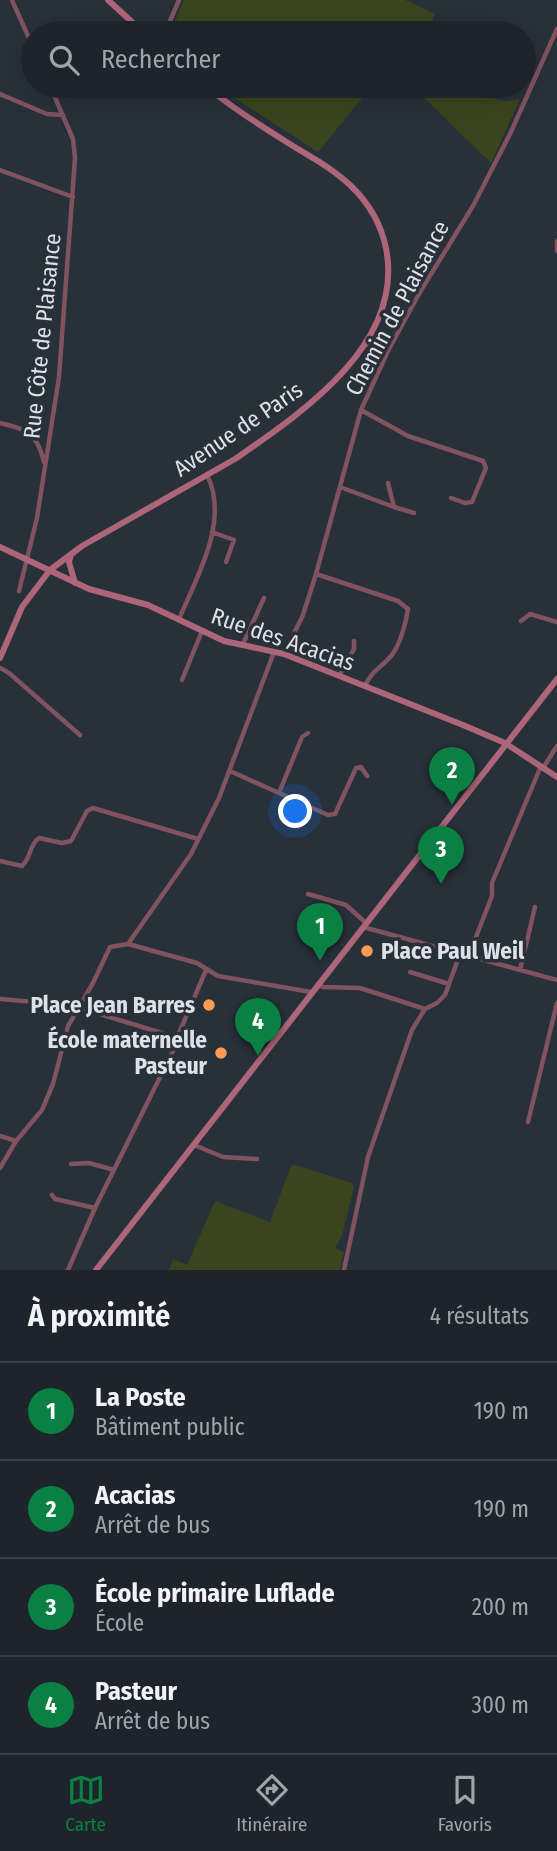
<!DOCTYPE html>
<html lang="fr">
<meta charset="utf-8">
<style>
:root{--surface:#1e242c;--page:#2b3038;--text:#f1f3f6;--muted:#a1a4a9;--line:#3c4148;--accent:#0b8043}
body{margin:0;font-family:"Fira Sans Condensed",sans-serif;background:var(--page);color:var(--text)}
.you{position:absolute;left:296px;top:812px;width:24px;height:24px;margin:-18px;border:5px solid #fff;border-radius:50%;background:#1a73e8;box-shadow:0 0 0 10px #1a73e833}
.badge{display:grid;place-items:center;width:46px;height:46px;border-radius:50%;background:var(--accent);color:#fff;font-size:23px;font-weight:700}
.pin{position:absolute;translate:-50% -58px;filter:drop-shadow(0 2px 4px #0008)}
.pin::after{content:'';position:absolute;top:37px;width:24px;height:21px;background:inherit;clip-path:polygon(0 0,100% 0,50% 100%)}
.list{margin:0;padding:0;list-style:none}
h2{display:flex;justify-content:space-between;align-items:center;height:91px;margin:0;padding:0 28px;font-size:30px}
h2 small{font-size:23px;font-weight:400;color:var(--muted)}
.list li{display:grid;grid-template-columns:46px 1fr auto;gap:21px;align-items:center;box-sizing:border-box;height:98px;padding:0 28px;border-top:2px solid var(--line)}
.list b{display:block;font-size:26px;white-space:nowrap}
.list p{margin:0;font-size:23px;white-space:nowrap;color:var(--muted)}
.list em{font-size:23px;font-style:normal;color:var(--muted)}
.icon{flex:none;width:38px;height:38px;fill:none;stroke:currentColor;stroke-width:2;stroke-linecap:round;stroke-linejoin:round}
.map{position:relative;flex:none;width:557px;height:1270px;overflow:hidden}
.search{position:absolute;background:var(--surface);box-shadow:0 7px 28px #0002;left:21px;right:21px;top:21px;height:77px;display:flex;align-items:center;gap:18px;box-sizing:border-box;padding:0 24px;border-radius:38px;color:var(--muted);font-size:26px}
.sheet{height:483px;background:var(--surface)}
nav{display:flex;justify-content:space-around;align-items:center;box-sizing:border-box;height:98px;border-top:2px solid var(--line);background:var(--surface);font-size:19px;color:var(--muted)}
nav a{display:grid;justify-items:center;gap:4px}
nav .on{color:var(--accent)}
.map>svg:first-child{display:block}
.green{fill:#3a451d}
.lines{fill:none;stroke-linecap:round;stroke-linejoin:round}
.street{stroke:#80535f;stroke-width:4.5}
.secondary{stroke:#ad6579;stroke-width:6}
.poi-dot{fill:#fd9c55;stroke:#28303a;stroke-width:2.5}
.labels{text-anchor:middle;dominant-baseline:central;stroke-width:7;stroke-linejoin:round;paint-order:stroke}
.street-label{font-size:23px;fill:#dde2e9;stroke:#28303a}
.poi-label{font-size:23px;font-weight:bold;fill:#dde2e9;stroke:#28303a;text-anchor:end}
</style>
<div class="map">
<svg width="557" height="1270" viewBox="0 0 557 1270">
<rect width="100%" height="100%" fill="#28303a"/>
<path class="green" d="M184,0H405L435,14L427,33H170Z
M216,86H372L318,152Z
M412,86H478C494,101 499,103 520,99L491,163Z
M296,1165L352,1183L354,1187L342,1236L335,1248L344,1252L340,1270H169L173,1259L187,1265L215,1201L270,1222L291,1166Z"/>
<g class="lines">
<path class="street" d="M12,0L33,47
M165,33L179,0
M0,94L47,114L63,115
M0,170L73,197
M557,241V251
M367,343L370,347L388,351
M361,410L408,436L483,461L486,468L472,502L465,503L451,498
M0,423C28,430 37,433 44,462
M340,487L394,507L388,483
M394,507L414,513
M212,532L234,540L226,562
M316,574L398,601L408,609C406,623 400,645 391,656C381,668 372,670 365,686
M19,591L37,518L59,377L75,158L73,139L50,86
M179,619C197,577 230,520 207,475
M521,621L530,614L557,622
M243,644L264,598
M284,654L303,615L316,574L361,410L388,351L420,292L473,206L510,134L557,29
M0,668L9,673L80,735
M339,676L354,649V641
M182,680L202,631
M543,768L557,746
M230,771L279,793L302,737L308,733
M279,793L328,815L335,814L356,768L361,767L367,776
M0,861L22,866C31,858 29,845 39,838L62,843L71,841L87,811L93,808L198,839
M308,894L346,905L366,923
M363,927L557,980
M128,944L197,963L218,976L311,992
M520,970L535,907
M410,972L449,984
M318,984L323,987L360,988L425,1009L437,1003L445,995L461,951L474,942L492,896V883L541,766
M0,999L70,1005L175,1037
M528,1122L557,1003
M0,1136L16,1141
M194,1145L223,1157L257,1159
M71,1164L89,1163L114,1170
M0,1168L16,1141L42,1110L53,1084L68,1026L93,983L110,947L128,944L191,854L219,798L274,652
M52,1195L55,1199L95,1208
M68,1270L95,1208L174,1049L175,1037L180,1031L206,970
M344,1270L368,1157L412,1030L425,1009"/>
<path class="secondary" d="M108,0L144,33
M0,547L89,589L148,605L224,641L284,654L463,725L505,743L557,777
M71,554L69,562L75,583
M0,658L22,607L50,570L82,546L235,459C303,412 405,344 386,248C381,224 368,202 350,185C333,169 313,158 293,146C263,127 232,108 206,86
M96,1270L557,679"/>
</g>
<g class="poi-dot">
<circle cx="367" cy="951" r="7"/>
<circle cx="209" cy="1005" r="7"/>
<circle cx="221" cy="1053" r="7"/>
</g>
<g class="labels">
<g class="street-label">
<text transform="translate(397 308) rotate(-62)">Chemin de Plaisance</text>
<text transform="translate(42 336) rotate(-84)">Rue Côte de Plaisance</text>
<text transform="translate(238 429) rotate(-34)">Avenue de Paris</text>
<text transform="translate(283 639) rotate(19)">Rue des Acacias</text>
</g>
<g class="poi-label">
<text x="381" y="951" text-anchor="start">Place Paul Weil</text>
<text x="195" y="1005">Place Jean Barres</text>
<text x="207" y="1040">École maternelle<tspan x="207" dy="26">Pasteur</tspan></text>
</g>
</g>
</svg>
<div class="you"></div>
<div class="pin badge" style="left:320px;top:961px">1</div>
<div class="pin badge" style="left:452px;top:805px">2</div>
<div class="pin badge" style="left:441px;top:884px">3</div>
<div class="pin badge" style="left:258px;top:1056px">4</div>
<div class="search"><svg class="icon" aria-label="search" viewBox="0 0 24 24"><circle cx="10" cy="10" r="6"/><path d="M15 15l6 6"/></svg>Rechercher</div>
</div>
<section class="sheet">
<h2>À proximité<small>4 résultats</small></h2>
<ul class="list">
<li><span class="badge">1</span><div><b>La Poste</b><p>Bâtiment public</p></div><em>190 m</em></li>
<li><span class="badge">2</span><div><b>Acacias</b><p>Arrêt de bus</p></div><em>190 m</em></li>
<li><span class="badge">3</span><div><b>École primaire Luflade</b><p>École</p></div><em>200 m</em></li>
<li><span class="badge">4</span><div><b>Pasteur</b><p>Arrêt de bus</p></div><em>300 m</em></li>
</ul>
</section>
<nav>
<a class="on"><svg class="icon" aria-label="map" viewBox="0 0 24 24"><path d="M3 6l6-2 6 2 6-2v14l-6 2-6-2-6 2zM9 4v14M15 6v14"/></svg>Carte</a>
<a><svg class="icon" aria-label="directions" viewBox="0 0 24 24"><path d="M12 3l9 9-9 9-9-9zM9 14v-3h6M13 9l2 2-2 2"/></svg>Itinéraire</a>
<a><svg class="icon" aria-label="saved" viewBox="0 0 24 24"><path d="M7 4h10v16l-5-4-5 4z"/></svg>Favoris</a>
</nav>
